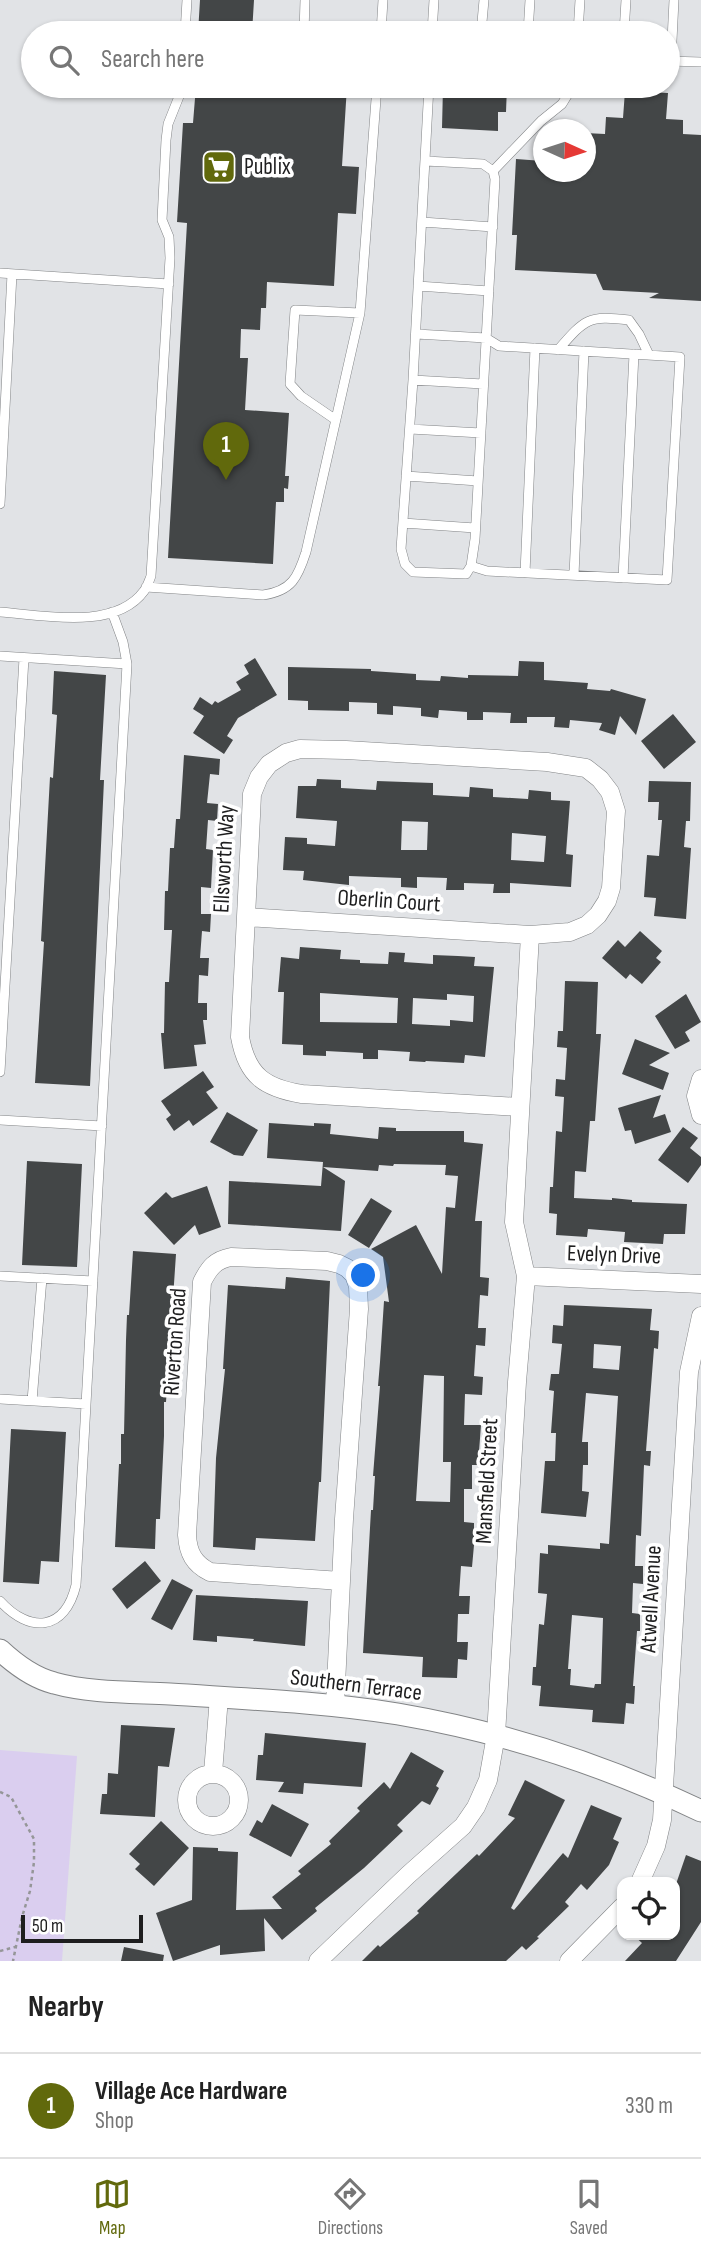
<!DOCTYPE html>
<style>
:root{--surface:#fff;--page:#f2f2f2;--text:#222;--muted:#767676;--line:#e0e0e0;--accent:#61690c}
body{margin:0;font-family:"Sofia Sans Condensed",sans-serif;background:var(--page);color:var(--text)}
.controls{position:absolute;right:21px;bottom:21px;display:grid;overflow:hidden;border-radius:14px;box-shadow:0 2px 5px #0004}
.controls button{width:63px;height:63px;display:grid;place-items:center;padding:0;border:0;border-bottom:2px solid var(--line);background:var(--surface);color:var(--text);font:35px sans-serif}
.compass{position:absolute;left:533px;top:119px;width:63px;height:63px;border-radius:50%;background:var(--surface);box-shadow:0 2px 5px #0004;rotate:93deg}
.scale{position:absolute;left:21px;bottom:18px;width:122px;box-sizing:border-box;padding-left:7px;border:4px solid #1e1e1f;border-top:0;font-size:19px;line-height:24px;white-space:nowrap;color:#1e1e1f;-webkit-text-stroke:5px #fff;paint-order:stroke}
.you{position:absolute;left:364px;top:1276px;width:24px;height:24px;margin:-18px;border:5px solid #fff;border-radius:50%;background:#1a73e8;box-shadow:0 0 0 10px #1a73e833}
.badge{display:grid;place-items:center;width:46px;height:46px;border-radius:50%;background:var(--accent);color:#fff;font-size:23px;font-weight:700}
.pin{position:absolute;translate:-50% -58px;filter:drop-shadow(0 2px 4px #0008)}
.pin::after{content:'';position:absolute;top:37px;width:24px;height:21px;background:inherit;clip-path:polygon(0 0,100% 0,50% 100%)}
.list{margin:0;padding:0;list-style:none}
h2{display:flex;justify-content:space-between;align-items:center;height:91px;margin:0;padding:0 28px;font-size:30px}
h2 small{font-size:23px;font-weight:400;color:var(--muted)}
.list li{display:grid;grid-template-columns:46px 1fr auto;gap:21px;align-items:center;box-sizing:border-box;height:105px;padding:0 28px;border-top:2px solid var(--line)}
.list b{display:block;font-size:26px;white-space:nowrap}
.list p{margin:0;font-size:23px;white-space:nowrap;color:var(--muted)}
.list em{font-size:23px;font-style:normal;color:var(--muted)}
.icon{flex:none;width:38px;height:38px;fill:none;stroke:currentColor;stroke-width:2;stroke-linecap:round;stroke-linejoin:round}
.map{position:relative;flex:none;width:701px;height:1961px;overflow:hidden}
.search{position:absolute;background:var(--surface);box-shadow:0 2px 5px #0004;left:21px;right:21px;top:21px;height:77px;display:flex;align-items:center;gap:18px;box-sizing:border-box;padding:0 24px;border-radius:38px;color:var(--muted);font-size:26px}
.sheet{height:196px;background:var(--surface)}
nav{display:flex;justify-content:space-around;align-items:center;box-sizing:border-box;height:98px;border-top:2px solid var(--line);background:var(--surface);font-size:19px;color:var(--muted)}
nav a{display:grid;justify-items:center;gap:4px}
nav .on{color:var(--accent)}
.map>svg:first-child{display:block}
.green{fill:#daceef}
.building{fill:#434647;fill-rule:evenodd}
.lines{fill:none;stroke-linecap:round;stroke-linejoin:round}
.service-casing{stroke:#828486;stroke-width:10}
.minor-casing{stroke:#828486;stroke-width:19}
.tertiary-casing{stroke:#828486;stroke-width:23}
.path{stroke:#959698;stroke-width:2.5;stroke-dasharray:3.5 3.5;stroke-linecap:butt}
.service{stroke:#fff;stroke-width:9}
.minor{stroke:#fff;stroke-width:18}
.tertiary{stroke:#fff;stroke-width:21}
.labels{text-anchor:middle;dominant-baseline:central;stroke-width:7;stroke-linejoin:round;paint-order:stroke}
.poi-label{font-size:23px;fill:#1e1e1f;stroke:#fff;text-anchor:start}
.street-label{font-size:23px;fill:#1e1e1f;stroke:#fff}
</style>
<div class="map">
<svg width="701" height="1961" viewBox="0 0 701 1961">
<rect width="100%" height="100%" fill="#e1e3e6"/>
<path class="green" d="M0,1750L77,1756L62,1961H0Z"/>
<path class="building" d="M200,0H254L252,33H198Z
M196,86H347L342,166L359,167L356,214L338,213L334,286L267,282L266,308H261L260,330L241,329L240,358H248L245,410L289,413L285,476H289L288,489L284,488V502H276L273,564L168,558L187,223L177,222L183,123H193Z
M454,86H507L506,112H498V131L442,128L443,87Z
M625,91L668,93L666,119L683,120V134L701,135V301L649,298L659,293L603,290L596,274L515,270L517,235H512L516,159L543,161V172H585V133L605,134L606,117L623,118Z
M255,658L277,695L238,718L227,736L233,740L224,754L193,733L204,716L193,709L200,697L212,705L215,701L218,703L241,690L236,682L249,674L244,665Z
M519,661L544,662V680L588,683L587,689L610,691L611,689L646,699L636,735L620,716L615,735L599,730L602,723L570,720L569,728L554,727L555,717H527V723H510L511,713L483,712V720H467V712L439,710L438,718L421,716V708L393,706V715L377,714V703L349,702V711L308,710V701L288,700V667L371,669V671L416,674V680L440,681L441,676L468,678V675L518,676Z
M54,671L106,675L100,780H104L90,1086L35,1083L44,942L41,941L50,777L53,778L57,715L52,714Z
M673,714L696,742L664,769L641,741Z
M184,755L220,759L219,775L210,774L207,803L218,804L217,821L208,820L206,849L213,850L211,888L201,887V914H211L210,932L202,931L200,958H209L208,976L199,975L198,1003H207V1020H203L206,1044L194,1045L197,1066L164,1069L161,1033H164L165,982H169L172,930H164L165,891H168L170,848H174L176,819H180Z
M317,779L341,780V788L376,790L377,781L433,783V795L469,797L470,787L493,789V797L528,799L529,790L551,792V800L570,801L566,854L573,855L571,887L510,883V893H493L494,884L464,883V890H446L447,878L417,877V888L401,887V878L349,876V885L303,880L304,871L283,870L285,837L307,838V844L335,846L337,821L296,818L298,786H316ZM402,821L428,822L427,850H401ZM512,833L546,836L544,862L511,860Z
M649,781L691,782L690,821H686L684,847L691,848L686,919L654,916L656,898L644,897L647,855L659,856L662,820H658L659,802H648Z
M640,931L662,951L656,958L661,962L642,984L630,974L626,979L602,958L618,940L625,947Z
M300,947L341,950L340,959L360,960V963L388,964L389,952L405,953L404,962L433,964V955L458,956L475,957L474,966L494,967L485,1057L465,1055L464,1063L426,1061L425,1062L409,1061L410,1052L378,1050V1059H363V1053L326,1051V1056L303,1055V1045L282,1044L284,992H278L281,957L299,959ZM320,993L398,998L397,1023L320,1022ZM447,994L474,996L473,1022L450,1020V1026L412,1024L413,998L447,1000Z
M565,981L598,982L596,1034H601L595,1121H590L586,1172L575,1171L574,1198L612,1200V1198L632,1200V1202L687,1204L685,1234H664L663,1244L624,1242L625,1232L588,1229L587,1237L556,1235L557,1214L549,1213L550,1187H553L556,1131L562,1132L564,1097L555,1096L556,1079L565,1080L567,1048L557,1047L558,1031H563Z
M686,994L701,1022L685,1032L690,1041L675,1049L655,1016Z
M635,1039L670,1053L649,1065L669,1073L663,1090L622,1074Z
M203,1071L214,1087L206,1092L218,1108L193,1126L189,1120L174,1131L166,1119L171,1115L161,1101Z
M661,1095L653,1118L665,1114L671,1132L635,1144L631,1130L625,1131L618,1108Z
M227,1112L258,1130L243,1156L234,1155L210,1142Z
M269,1123L314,1126V1123L331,1124L330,1134L378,1139L379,1127L396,1128V1131H464V1142L483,1144L475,1221H482L480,1277L489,1278L488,1296L480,1295L478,1328H486L485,1346L476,1345L474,1376L483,1377L482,1395L465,1394L464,1425H481L478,1465H472V1489H464V1522L474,1523V1545L472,1567L461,1566L459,1596H470L469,1614H458L457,1642H468L467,1660L458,1659L457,1678L422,1677L423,1657L363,1653L371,1510H373L375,1476H373L380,1386H378L380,1362L384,1301L389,1302L383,1257L371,1249L416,1225L442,1274L446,1207L455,1208L458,1176L445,1175L446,1165L394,1164L393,1166L379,1165L378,1171L323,1167L345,1181L341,1231L228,1224L229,1181L321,1186L323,1162L267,1158ZM424,1375L444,1376L443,1462H451L450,1502L416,1501Z
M683,1127L698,1138L690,1148L701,1157V1165L688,1183L658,1160Z
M27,1161L82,1164L77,1267L22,1265Z
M207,1186L221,1227L199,1235L195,1225L174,1245L144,1213L166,1192L172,1198Z
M371,1198L392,1211L369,1248L348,1235Z
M133,1251L176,1254L166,1402H164V1436L160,1519H156L155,1549L115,1547L119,1464H121V1434H124L126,1340L127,1315H129Z
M286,1277L330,1281L321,1482H319L315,1541L256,1538L255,1550L213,1547L216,1458L225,1369H223L228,1285L285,1289Z
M564,1305L652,1309L650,1330L659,1331L658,1349L654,1348L646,1451H651L650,1466L644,1465L641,1536L636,1535L635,1566H643V1584L633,1583L632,1613L640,1614V1631H637L633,1686H635L634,1704L626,1703L624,1724L592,1722L593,1710L539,1706L541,1686L532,1685L533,1667H536L539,1624L544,1625L547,1594L538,1593L540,1553L548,1554V1545L600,1549V1543L609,1544L618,1396L586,1393L582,1442H588V1465H583L582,1491L589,1492L586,1517L541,1513L545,1461H555L556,1433H551L554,1391L549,1390L551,1374H559L562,1344L552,1343L553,1325L563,1326ZM594,1344L621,1346L619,1370L593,1368ZM572,1615L603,1618L601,1684H595L594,1688L570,1685L571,1669H568Z
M11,1429L66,1432L59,1562L41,1561L39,1584L3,1582Z
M145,1561L161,1581L127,1609L112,1589Z
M172,1579L193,1590L172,1630L151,1619Z
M196,1595L308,1601L305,1646L253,1641L254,1639L217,1636V1642L193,1640Z
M121,1725L175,1728L169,1767L158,1766L155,1817L100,1814L102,1794H107L108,1773L118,1774Z
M265,1733L366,1743L362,1787L304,1783L303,1794L278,1792L284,1782L256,1780L258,1755H263Z
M411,1752L444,1771L436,1786L439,1788L430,1805L422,1801L397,1825L403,1831L364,1868L315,1908L317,1911L282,1940L264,1918L265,1951L220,1955V1945L173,1961L156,1913L192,1900L193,1847L218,1848V1851L238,1852L236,1910L282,1909L272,1897L301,1874L298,1871L331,1844L329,1841L360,1811L357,1808L384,1782L390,1789Z
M525,1780L565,1800L511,1908L514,1910L563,1853L568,1858L591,1805L622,1818L613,1839L619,1842L609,1865L587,1890L581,1884L565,1902L569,1906L537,1937L539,1938L526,1950L522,1946L506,1961H362L378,1945L380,1947L419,1913L417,1911L477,1854L479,1856L515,1818L508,1815Z
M272,1804L309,1824L291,1857L249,1835L257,1820L262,1823Z
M161,1821L189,1848L154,1886L135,1869L140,1864L129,1854Z
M686,1855L701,1861V1922L676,1961H625L642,1943L633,1935H675V1887Z
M124,1947L164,1955L163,1961H121Z"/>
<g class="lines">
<defs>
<path id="service" d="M185,33L187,0
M304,33L305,0
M381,33L383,0
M432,33L434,0
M481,33L484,0
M528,33L530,0
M578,33L580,0
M624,33L626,0
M668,61L701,62
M671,61L674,0
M425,161L483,164L493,171L495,179L475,539L471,566L466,574L413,572L405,564L401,549L413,380L429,86
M493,171L541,121L562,104L573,86
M422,222L493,227
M0,273L169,284
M418,286L489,291
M416,334L486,338L499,346L680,357L667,580L487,571L471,566
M558,350C585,319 588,315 629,320L639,334L649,355
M413,380L483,384
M336,420L301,396L290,384L295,310L360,313
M410,429L481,433
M406,476L478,481
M0,504L12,274
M403,523L475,528
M525,573L535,348
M574,575L584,351
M623,578L634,354
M146,587L263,595C292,591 298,577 306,552L360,313L377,86
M0,612C42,615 115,631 144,591C147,587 149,581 151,576L170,258L169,237L162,220L166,140L168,124L180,94L181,86
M0,656L127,664
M0,1072L24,658
M0,1120L102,1126
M0,1276L93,1281
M0,1399L86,1404
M32,1401L42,1278
M0,1601C30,1634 65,1631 76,1585L127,664L123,642L112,612"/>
<path id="minor" d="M246,917L530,935L570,932L587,925L598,915L607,901L611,888L616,811L610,792L600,779L586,768L547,762L346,750L300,749L286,753L269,764L259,777L252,794L251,816L240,1037C247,1076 265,1088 302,1094L520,1107
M701,1079L696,1096L701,1115
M526,1276L701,1284
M335,1705L344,1519L359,1309L358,1286L354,1275L347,1268L339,1264L327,1261L231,1257C215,1260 209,1268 202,1282L187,1535C188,1553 194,1564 210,1572L341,1581
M213,1773L219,1697
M187 1800a26 26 0 1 1 52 0a26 26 0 1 1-52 0Z
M640,1882L656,1846L662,1820L689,1372L701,1316
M318,1961L408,1875L463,1826L476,1807L488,1780L496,1735L517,1382L526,1276L514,1222L530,935
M569,1961L622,1907"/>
<path id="tertiary" d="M0,1650C15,1664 34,1678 54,1683C89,1693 134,1692 170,1694C246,1699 323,1702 398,1714C503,1732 605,1765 701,1811"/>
</defs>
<use href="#service" class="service-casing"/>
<use href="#minor" class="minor-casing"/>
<use href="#tertiary" class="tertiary-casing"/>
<path class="path" d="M0,1792L11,1797L34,1839V1862L30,1891L22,1917L13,1961
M0,1951L15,1947"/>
<use href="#service" class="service"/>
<use href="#minor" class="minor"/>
<use href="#tertiary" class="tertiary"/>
</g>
<defs>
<symbol id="supermarket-square" viewBox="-11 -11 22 22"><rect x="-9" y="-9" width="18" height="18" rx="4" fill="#61690c" stroke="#fff"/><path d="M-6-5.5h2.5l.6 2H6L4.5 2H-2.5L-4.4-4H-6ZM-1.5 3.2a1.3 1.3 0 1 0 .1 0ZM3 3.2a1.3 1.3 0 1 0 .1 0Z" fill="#fff"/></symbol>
</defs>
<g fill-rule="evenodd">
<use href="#supermarket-square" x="200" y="148" width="38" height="38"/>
</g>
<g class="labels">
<g class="poi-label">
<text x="244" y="167">Publix</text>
</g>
<g class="street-label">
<text transform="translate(224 859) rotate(-87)">Ellsworth Way</text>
<text transform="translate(389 901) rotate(4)">Oberlin Court</text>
<text transform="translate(614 1255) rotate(2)">Evelyn Drive</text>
<text transform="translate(175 1342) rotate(-86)">Riverton Road</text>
<text transform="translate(487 1481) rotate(-87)">Mansfield Street</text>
<text transform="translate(651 1599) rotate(-87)">Atwell Avenue</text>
<text transform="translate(356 1685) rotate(7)">Southern Terrace</text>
</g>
</g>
</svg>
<div class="controls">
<button><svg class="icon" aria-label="locate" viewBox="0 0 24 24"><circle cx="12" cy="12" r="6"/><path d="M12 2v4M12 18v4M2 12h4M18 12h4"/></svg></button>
</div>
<svg class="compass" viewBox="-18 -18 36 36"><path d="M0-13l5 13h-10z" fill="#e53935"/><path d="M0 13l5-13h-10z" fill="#767676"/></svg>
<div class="scale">50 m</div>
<div class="you"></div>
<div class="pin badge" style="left:226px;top:480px">1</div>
<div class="search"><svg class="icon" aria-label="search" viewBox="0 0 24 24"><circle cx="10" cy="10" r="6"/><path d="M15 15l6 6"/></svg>Search here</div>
</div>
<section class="sheet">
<h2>Nearby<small></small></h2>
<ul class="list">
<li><span class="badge">1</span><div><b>Village Ace Hardware</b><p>Shop</p></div><em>330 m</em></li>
</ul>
</section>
<nav>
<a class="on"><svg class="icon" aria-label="map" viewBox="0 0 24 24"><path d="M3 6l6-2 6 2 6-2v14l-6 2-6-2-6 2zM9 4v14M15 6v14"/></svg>Map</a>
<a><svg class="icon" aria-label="directions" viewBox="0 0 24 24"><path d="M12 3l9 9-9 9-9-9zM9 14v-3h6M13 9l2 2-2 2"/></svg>Directions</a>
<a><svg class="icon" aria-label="saved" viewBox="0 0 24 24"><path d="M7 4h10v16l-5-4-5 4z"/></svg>Saved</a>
</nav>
